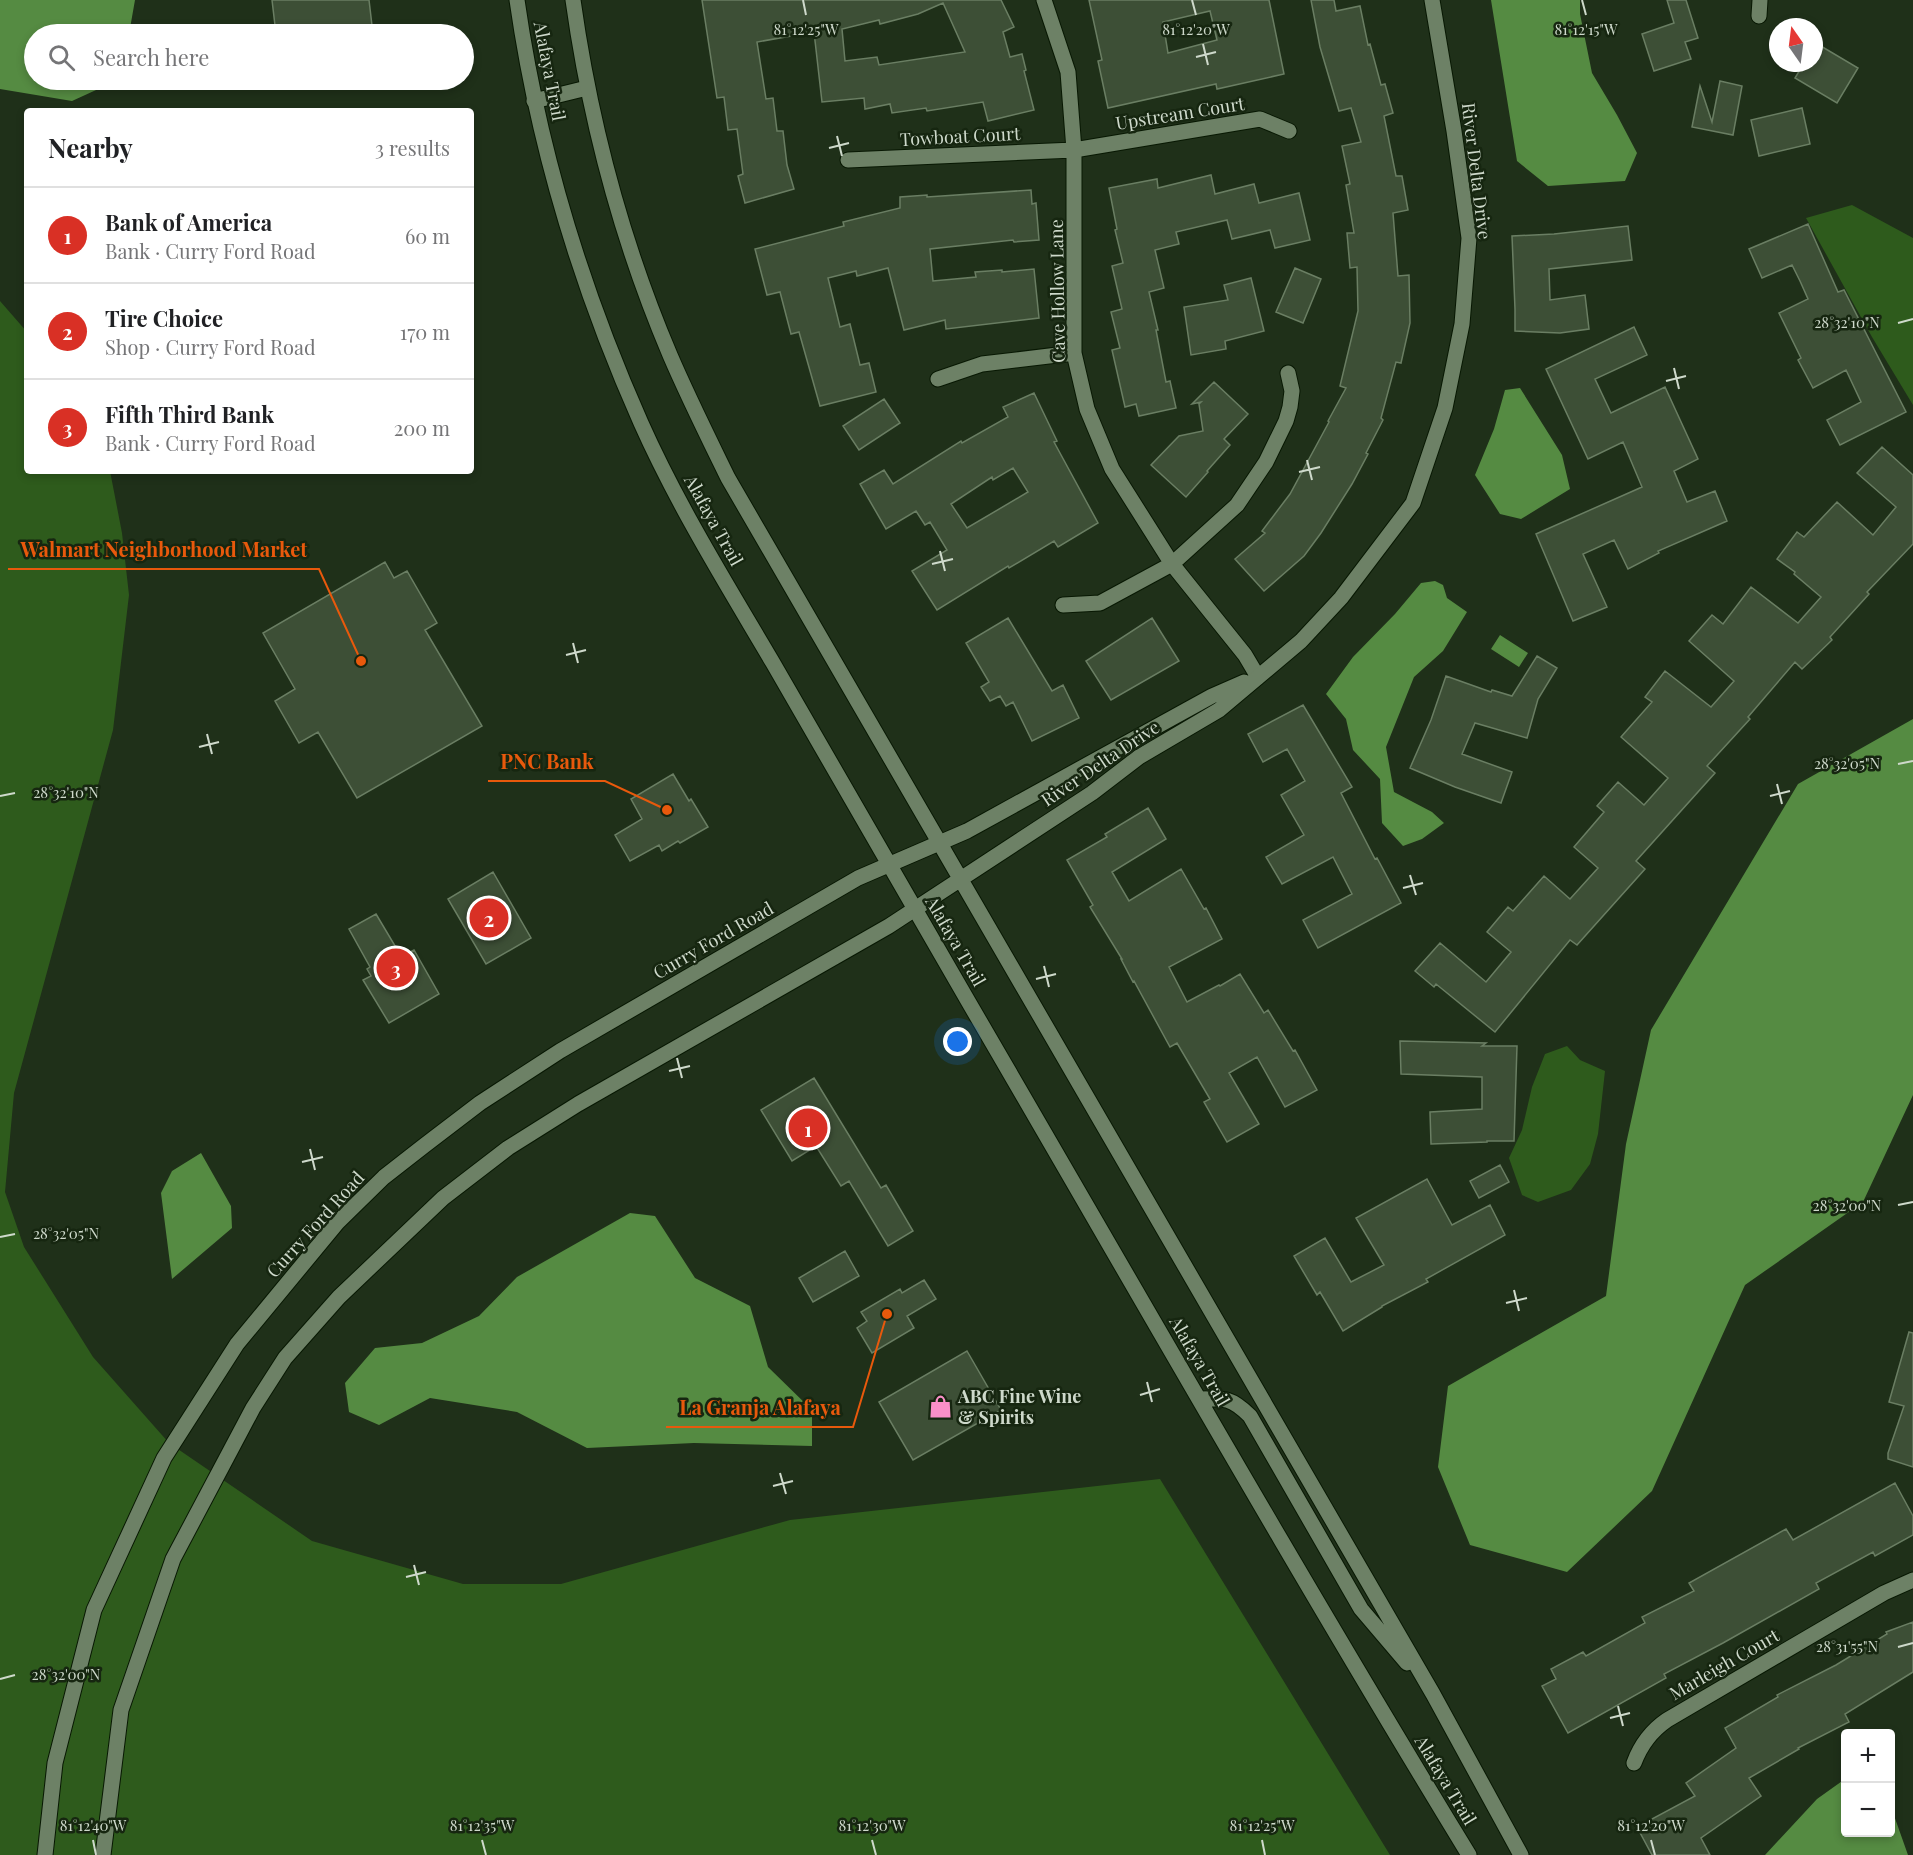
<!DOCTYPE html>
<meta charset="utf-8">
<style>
:root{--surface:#fff;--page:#f6f6f6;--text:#202124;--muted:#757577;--line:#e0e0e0;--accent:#d93025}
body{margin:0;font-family:"Playfair Display",serif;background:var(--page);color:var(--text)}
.controls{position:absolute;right:18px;bottom:18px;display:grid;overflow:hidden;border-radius:6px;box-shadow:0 3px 9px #0003}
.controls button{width:54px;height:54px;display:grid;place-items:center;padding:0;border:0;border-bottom:2px solid var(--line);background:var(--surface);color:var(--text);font:30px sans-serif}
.compass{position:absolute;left:1769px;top:18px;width:54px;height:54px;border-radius:50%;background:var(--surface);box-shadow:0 3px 9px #0003;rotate:346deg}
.you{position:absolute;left:958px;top:1042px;width:21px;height:21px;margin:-15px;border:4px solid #fff;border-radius:50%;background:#1a73e8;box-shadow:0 0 0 9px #1a73e833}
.badge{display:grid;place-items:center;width:39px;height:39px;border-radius:50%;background:var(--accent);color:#fff;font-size:20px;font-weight:700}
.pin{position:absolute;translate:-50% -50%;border:3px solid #fff;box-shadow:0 2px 6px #0006}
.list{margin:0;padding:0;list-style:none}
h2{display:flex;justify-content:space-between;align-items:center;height:78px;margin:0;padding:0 24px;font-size:26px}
h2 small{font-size:20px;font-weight:400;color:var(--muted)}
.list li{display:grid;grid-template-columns:39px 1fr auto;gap:18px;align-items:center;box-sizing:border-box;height:96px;padding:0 24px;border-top:2px solid var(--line)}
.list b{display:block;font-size:22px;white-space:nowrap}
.list p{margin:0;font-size:20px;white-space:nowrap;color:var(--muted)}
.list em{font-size:20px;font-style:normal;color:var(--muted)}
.icon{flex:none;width:33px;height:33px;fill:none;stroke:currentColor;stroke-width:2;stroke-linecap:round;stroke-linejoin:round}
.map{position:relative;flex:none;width:1913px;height:1855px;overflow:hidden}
.search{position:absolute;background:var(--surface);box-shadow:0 3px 9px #0003;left:24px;top:24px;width:450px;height:66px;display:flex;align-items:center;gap:15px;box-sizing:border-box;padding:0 21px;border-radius:33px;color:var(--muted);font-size:22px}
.panel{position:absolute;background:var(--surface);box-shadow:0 3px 9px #0003;left:24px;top:108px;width:450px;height:366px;border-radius:6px}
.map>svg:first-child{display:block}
.green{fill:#2e5b1c}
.water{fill:#558b42}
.building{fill:#3d4f36;stroke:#6a7e63;stroke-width:1.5;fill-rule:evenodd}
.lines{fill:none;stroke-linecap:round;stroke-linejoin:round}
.street-casing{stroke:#081803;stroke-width:17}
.secondary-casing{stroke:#081803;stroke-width:17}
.street{stroke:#6d8166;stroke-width:15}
.secondary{stroke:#6d8166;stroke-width:15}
.ticks{fill:none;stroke:#ced9cb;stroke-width:2}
.labels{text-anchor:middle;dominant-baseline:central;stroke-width:5;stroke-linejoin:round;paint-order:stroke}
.street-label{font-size:18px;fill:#ced9cb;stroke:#162610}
.poi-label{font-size:18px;font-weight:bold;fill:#ced9cb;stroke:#162610;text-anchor:start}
.ticks-label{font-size:15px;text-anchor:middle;fill:#ced9cb;stroke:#162610;stroke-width:5;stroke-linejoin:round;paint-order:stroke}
.leader{fill:none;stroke:#e8590c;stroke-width:2}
.callout-dot{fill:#e8590c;stroke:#162610;stroke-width:2}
.callout-label{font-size:20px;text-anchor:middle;font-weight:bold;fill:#e8590c;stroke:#162610;stroke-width:5;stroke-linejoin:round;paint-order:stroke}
</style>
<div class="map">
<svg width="1913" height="1855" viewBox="0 0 1913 1855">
<rect width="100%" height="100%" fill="#1f3019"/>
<path class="green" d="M1852,205L1913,238V405L1872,337L1806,218Z
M0,301L27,332V471H110L122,533L129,595L113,730L14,1093L5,1192L24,1247L93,1357L169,1443L312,1541L463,1584H561L790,1520L1160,1479L1390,1855H0Z
M1567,1046L1580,1060L1605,1071L1598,1134L1590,1164L1571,1190L1538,1202L1522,1195L1509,1158L1522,1130L1532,1087L1545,1054Z"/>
<path class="water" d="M0,0H135L129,34H34V80H118L72,101L0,89Z
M1491,0H1580V14L1592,73L1617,115L1637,153L1625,181L1548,186L1517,161Z
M1520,388L1562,455L1570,489L1521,519L1500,514L1475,475L1494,429L1505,390Z
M1435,581L1443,585L1447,598L1467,612L1443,651L1414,677L1386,747L1394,792L1432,812L1444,823L1422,839L1403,846L1382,823L1380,779L1353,750L1346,719L1326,694L1353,657L1395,614L1421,583Z
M1500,635L1528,653L1519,667L1491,649Z
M1913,719V1095L1863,1202L1745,1285L1652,1491L1567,1572L1470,1545L1438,1467L1448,1386L1606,1296L1626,1144L1651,1030L1798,784Z
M201,1153L231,1206L232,1228L172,1279L161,1193L172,1171Z
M630,1213L655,1216L695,1278L750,1306L768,1367L812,1410V1446L694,1443L587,1448L517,1412L430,1398L379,1425L349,1412L345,1383L375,1348L422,1343L479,1316L517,1277Z
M1845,1779L1846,1832H1890L1891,1807L1908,1855H1765L1817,1799Z"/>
<path class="building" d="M272,0H369L373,34H364L352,28L276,34Z
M702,0H1001L1014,27L1003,32L1010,57L1022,54L1026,70L1024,71L1034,110L988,121L983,102L927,111L926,108L892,113L890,104L865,109L864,98L822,102L814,32L757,42L766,99L773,98L777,131H783L787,165L794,189L745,203L738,176L743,174L737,129L728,130L724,97L717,98ZM943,3L965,52L879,65L877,57L845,61L842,29L879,20L880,24L918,14Z
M1089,0H1269L1284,74L1217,89L1216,84L1108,108L1098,61L1102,60ZM1210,11L1217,40L1168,53L1163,22Z
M1311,0H1334L1336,11L1360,6L1368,45L1370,44L1381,85L1385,84L1393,113L1384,116L1396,176H1402L1408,210L1393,213L1398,276L1409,275L1410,323L1401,363L1396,362L1381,418L1383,420L1366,453L1368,454L1352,484L1321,533L1304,556L1264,591L1235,559L1265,533L1262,531L1290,494L1329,422L1328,421L1346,388L1340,386L1358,311L1357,267L1350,268L1347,233H1354L1346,185L1350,184L1342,146L1361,142L1351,108L1339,111L1320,47Z
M1667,0H1686L1698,38L1685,42L1691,59L1654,71L1642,34L1674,23Z
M1814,42L1858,68L1837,103L1795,78L1804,63H1814Z
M1720,81L1742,86L1733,135L1692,127L1700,86L1712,122Z
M1802,108L1810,144L1759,156L1751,120Z
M1211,175L1215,194L1254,184L1259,203L1299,193L1310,240L1275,248L1270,230L1232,239L1227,220L1176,232L1179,244L1155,250L1164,288L1149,292L1158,330H1156L1166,382L1170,381L1176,408L1139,416L1136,404L1125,407L1112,350L1120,348L1111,312L1122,309L1112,266L1123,263L1115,230L1117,229L1109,188L1157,179L1158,188Z
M1031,190L1032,204L1036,203L1039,240L1014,242L1013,240L930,249L933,281L976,277L975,272L1002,270V272L1034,269L1039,318L946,329L945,320L904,330L888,268L857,276L856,271L828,278L840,327L850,324L860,365L869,363L876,392L820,406L799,332L791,334L780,292L767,295L755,249L844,226L843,222L900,208V197L927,195V197Z
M1808,224L1838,292L1844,290L1906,412L1840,445L1827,420L1861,402L1846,370L1813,388L1798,360L1801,358L1779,313L1808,299L1800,281L1792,265L1762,278L1749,249Z
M1628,226L1632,260L1549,269L1550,300L1585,295L1589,329L1560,333L1515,331V309L1512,236L1554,234Z
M1295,268L1321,279L1303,323L1276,312Z
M1251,278L1264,331L1225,341L1226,349L1191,355L1184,307L1228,300L1224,285Z
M1634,327L1647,355L1595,379L1611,413L1665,387L1698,459L1674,471L1687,502L1715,491L1727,521L1658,551L1659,553L1628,569L1614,540L1583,554L1607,607L1573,621L1536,534L1642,487L1623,442L1588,459L1546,369Z
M1214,382L1248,414L1224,439L1230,445L1207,471L1208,472L1186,497L1151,465L1179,436L1203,431L1199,404L1201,402L1192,404Z
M1034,393L1057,441L1054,442L1098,523L1058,547L1054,541L1009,568L1008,566L937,610L912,571L947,550L930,522L925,525L916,511L886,529L860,484L884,470L893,484L961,441L962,443L1008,417L1003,407ZM1013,468L1028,492L967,528L951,504L992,477L993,480Z
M884,399L900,423L859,450L843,426Z
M1882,447L1913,475V544L1867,592L1869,594L1830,637L1832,640L1802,669L1795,662L1748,717L1750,719L1707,766L1715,773L1636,861L1645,869L1577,945L1570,940L1495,1032L1436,984L1434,987L1415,971L1440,943L1486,982L1511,952L1487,932L1508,907L1513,911L1544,876L1570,899L1598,868L1574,847L1604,812L1597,806L1618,782L1644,805L1668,778L1621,737L1652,702L1645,697L1665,671L1711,707L1734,681L1689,641L1712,615L1723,624L1751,587L1798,623L1821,597L1794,574L1795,572L1777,559L1797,532L1804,537L1837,502L1873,535L1896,507L1857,473Z
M385,562L394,578L407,571L437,623L425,630L482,726L357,798L318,732L299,743L275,701L295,689L263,633Z
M1008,618L1052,691L1063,685L1079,718L1032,741L1013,702L1006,706L1000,696L990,701L981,687L989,682L966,643Z
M1152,618L1179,661L1111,700L1086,661Z
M1537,656L1557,668L1538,699L1527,738L1475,723L1462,754L1512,772L1501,803L1455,787L1410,768L1431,720L1446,676L1491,692L1492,690L1512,696Z
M1303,705L1352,787L1341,793L1375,859L1377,858L1401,903L1318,948L1303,920L1352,894L1333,857L1282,884L1266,857L1304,835L1281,795L1305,781L1287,749L1263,762L1248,734Z
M673,774L689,801L691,799L708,827L680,843L678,841L662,851L659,845L630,861L615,835L642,819L631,799Z
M1148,808L1166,839L1112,872L1129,901L1181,869L1204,909L1206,908L1222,939L1169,967L1187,1002L1219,985L1220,986L1240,974L1264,1013L1268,1010L1293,1051L1295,1050L1317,1090L1285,1107L1257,1057L1229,1073L1259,1124L1227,1142L1204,1102L1210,1099L1177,1043L1170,1047L1134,981L1133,982L1121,959H1122L1090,907L1093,905L1067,860L1107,837L1105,834Z
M493,872L531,938L486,964L448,899Z
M376,914L398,951L401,949L404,955L414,950L439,994L389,1023L363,980L371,976L367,969L370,967L349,929Z
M1400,1041L1486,1043L1482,1046H1517L1514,1141H1487V1142L1431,1144L1430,1112L1482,1109V1077L1401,1074Z
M814,1078L881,1188L886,1185L913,1231L888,1246L849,1181L841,1186L816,1146L792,1161L761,1110Z
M1500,1165L1509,1182L1479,1198L1470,1181Z
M1427,1179L1452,1225L1490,1205L1505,1235L1426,1279L1428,1282L1382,1306V1307L1343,1331L1320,1292L1317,1295L1294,1256L1325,1238L1351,1282L1384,1265L1356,1218Z
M845,1251L859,1276L813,1302L799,1278Z
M924,1280L936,1299L907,1316L914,1328L872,1353L857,1328L867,1321L861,1312L900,1289L902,1293Z
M1909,1332L1913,1333V1467L1888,1459V1453L1904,1406L1889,1402Z
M967,1351L1001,1410L913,1460L879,1402Z
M1895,1483L1913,1516V1535L1875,1556L1873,1552L1816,1583L1819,1589L1723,1643L1664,1674L1666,1678L1568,1733L1542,1686L1556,1679L1551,1669L1583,1652L1586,1656L1645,1623L1642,1617L1694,1591L1689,1583L1786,1529L1793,1540Z
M1913,1622V1672L1845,1714L1849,1722L1798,1748L1799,1749L1749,1778L1761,1796L1701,1838L1710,1855H1652L1637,1827L1695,1796L1686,1783L1736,1748L1725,1728L1778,1697L1777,1695L1836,1665L1887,1634L1886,1632Z"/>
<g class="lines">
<defs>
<path id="street" d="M1044,0L1068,72L1074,150V353L1087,409L1112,469L1172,564L1245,655L1258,677
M1759,16L1760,0
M534,101L587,88
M848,160L1074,150L1260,119L1289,131
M938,379L982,364L1074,353
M1063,605L1100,603L1172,564L1237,505L1266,462L1286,421L1290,407L1292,391L1288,373
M1634,1763C1641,1744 1651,1731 1667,1720L1884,1593L1913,1580"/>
<path id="secondary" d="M517,0C538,147 581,288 641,423C678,506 727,585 773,663C838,776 903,888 968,1001C1134,1286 1297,1573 1469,1855
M573,0C590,121 622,242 670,355C688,397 708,437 728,478L1433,1694L1521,1855
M1200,1399C1225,1398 1232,1398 1250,1416L1361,1609L1407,1663
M45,1855L55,1763L94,1610L164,1458L237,1344L337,1223L384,1177L425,1145L480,1103L560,1051L858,878L967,831L1212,696L1244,682
M103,1855L121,1710L173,1559L253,1408L285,1358L339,1297L443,1198L508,1148L578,1104L889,926L1092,793L1139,757L1219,710L1301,641L1341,598L1413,503L1445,408L1462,324L1469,238L1454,131L1432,0"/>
</defs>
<use href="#street" class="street-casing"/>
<use href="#secondary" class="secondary-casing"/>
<use href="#street" class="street"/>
<use href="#secondary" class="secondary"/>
</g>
<path class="ticks" d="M803,0L806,15M1192,0L1196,15M1582,0L1586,15M1203,44L1208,65M1196,57L1216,52M837,136L842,156M829,148L849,143M1898,323L1913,319M1674,368L1679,389M1666,381L1686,376M1307,460L1312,480M1299,472L1320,467M940,551L945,571M932,564L953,559M573,643L578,663M566,655L586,650M207,734L212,754M199,747L219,742M1898,764L1913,761M1777,784L1782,804M0,796L15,793M1770,796L1790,791M1410,875L1416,895M1403,888L1423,883M1044,966L1049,987M1036,979L1056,974M677,1058L682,1078M669,1071L690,1066M310,1149L315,1170M302,1162L323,1157M1898,1205L1913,1202M0,1237L15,1234M1514,1290L1519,1311M1506,1303L1527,1298M1147,1382L1152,1402M1140,1395L1160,1389M780,1473L786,1494M773,1486L793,1481M414,1565L419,1585M406,1577L426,1572M1898,1647L1913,1643M0,1679L15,1675M1618,1706L1623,1726M1610,1718L1630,1713M93,1840L96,1855M482,1840L486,1855M872,1840L876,1855M1262,1840L1265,1855M1651,1840L1655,1855"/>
<defs>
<symbol id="shop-bare" viewBox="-9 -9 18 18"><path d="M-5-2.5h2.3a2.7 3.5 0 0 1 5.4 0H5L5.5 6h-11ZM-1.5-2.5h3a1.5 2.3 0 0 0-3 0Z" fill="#fa8fc8" stroke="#162610" stroke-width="2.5" paint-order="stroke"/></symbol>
</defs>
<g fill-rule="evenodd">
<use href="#shop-bare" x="924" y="1390" width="33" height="33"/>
</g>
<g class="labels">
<g class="street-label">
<text transform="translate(550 71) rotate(79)">Alafaya Trail</text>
<text transform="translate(1180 113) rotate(-9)">Upstream Court</text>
<text transform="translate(960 136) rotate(-3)">Towboat Court</text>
<text transform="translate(1477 171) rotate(83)">River Delta Drive</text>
<text transform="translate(1057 291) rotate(-91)">Cave Hollow Lane</text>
<text transform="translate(714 520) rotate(61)">Alafaya Trail</text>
<text transform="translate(1100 763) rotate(-34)">River Delta Drive</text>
<text transform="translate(713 940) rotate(-30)">Curry Ford Road</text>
<text transform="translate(956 941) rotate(60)">Alafaya Trail</text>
<text transform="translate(315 1224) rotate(-48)">Curry Ford Road</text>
<text transform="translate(1200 1361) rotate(60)">Alafaya Trail</text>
<text transform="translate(1724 1664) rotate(-30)">Marleigh Court</text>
<text transform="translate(1446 1780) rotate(59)">Alafaya Trail</text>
</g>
<g class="poi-label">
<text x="958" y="1396">ABC Fine Wine<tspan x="958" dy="21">&amp; Spirits</tspan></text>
</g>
</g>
<g class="ticks-label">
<text x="806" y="35">81°12'25"W</text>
<text x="1196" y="35">81°12'20"W</text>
<text x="1586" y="35">81°12'15"W</text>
<text x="1847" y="328">28°32'10"N</text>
<text x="1847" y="769">28°32'05"N</text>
<text x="66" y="798">28°32'10"N</text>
<text x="1847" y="1211">28°32'00"N</text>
<text x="66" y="1239">28°32'05"N</text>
<text x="1847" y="1652">28°31'55"N</text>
<text x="66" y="1680">28°32'00"N</text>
<text x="93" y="1831">81°12'40"W</text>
<text x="482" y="1831">81°12'35"W</text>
<text x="872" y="1831">81°12'30"W</text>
<text x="1262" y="1831">81°12'25"W</text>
<text x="1651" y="1831">81°12'20"W</text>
</g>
<path class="leader" d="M361 661L319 569H8M667 810L605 781H488M887 1314L853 1427H666"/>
<g class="callout-dot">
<circle cx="361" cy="661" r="6"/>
<circle cx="667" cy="810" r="6"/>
<circle cx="887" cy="1314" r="6"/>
</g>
<g class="callout-label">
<text x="164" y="557">Walmart Neighborhood Market</text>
<text x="547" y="769">PNC Bank</text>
<text x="760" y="1415">La Granja Alafaya</text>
</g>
</svg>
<div class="controls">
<button>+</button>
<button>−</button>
</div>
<svg class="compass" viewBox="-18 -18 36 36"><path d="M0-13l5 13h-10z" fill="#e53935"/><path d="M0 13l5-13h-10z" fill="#757577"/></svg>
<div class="you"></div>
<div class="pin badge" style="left:808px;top:1128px">1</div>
<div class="pin badge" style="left:489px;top:918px">2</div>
<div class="pin badge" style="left:396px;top:968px">3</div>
<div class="search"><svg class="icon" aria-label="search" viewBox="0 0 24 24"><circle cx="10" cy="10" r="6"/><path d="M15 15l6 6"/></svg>Search here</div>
<section class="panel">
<h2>Nearby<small>3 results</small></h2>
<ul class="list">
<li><span class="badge">1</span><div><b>Bank of America</b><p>Bank · Curry Ford Road</p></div><em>60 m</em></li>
<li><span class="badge">2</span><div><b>Tire Choice</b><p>Shop · Curry Ford Road</p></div><em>170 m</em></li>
<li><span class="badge">3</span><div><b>Fifth Third Bank</b><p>Bank · Curry Ford Road</p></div><em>200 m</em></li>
</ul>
</section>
</div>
